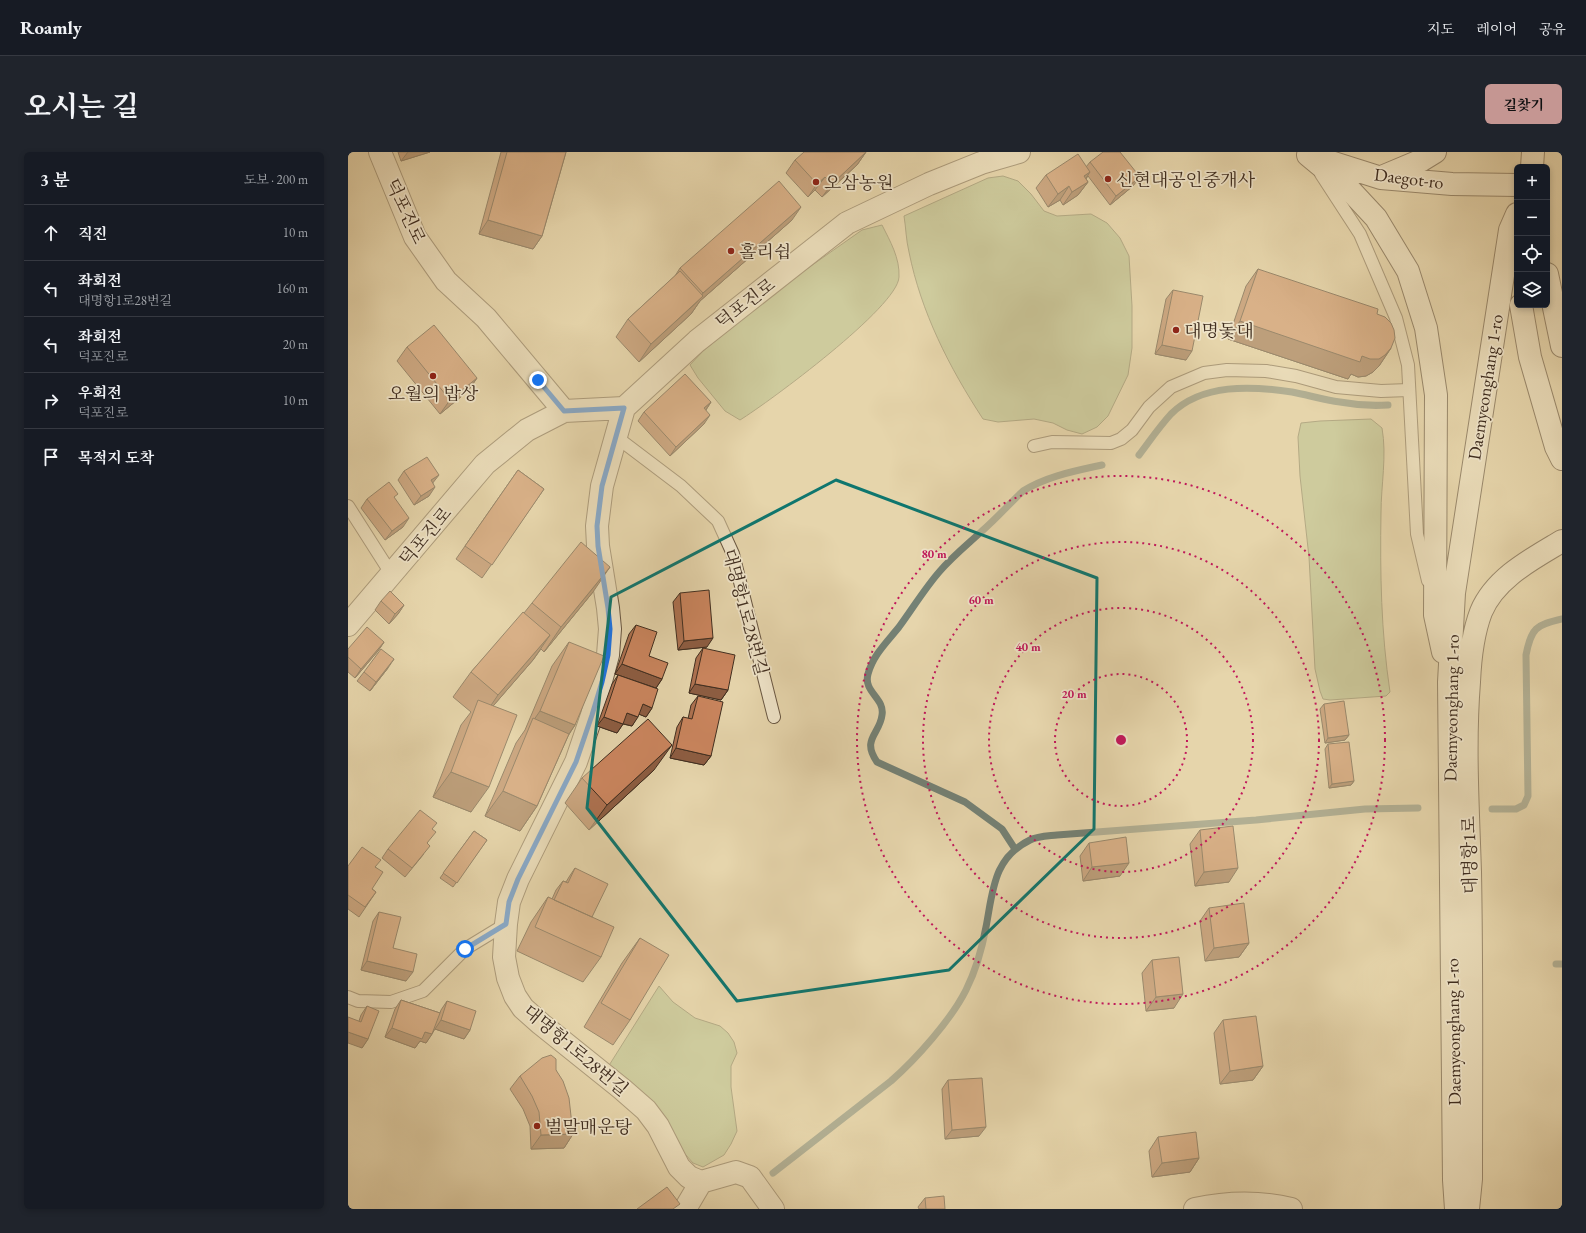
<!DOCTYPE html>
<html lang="ko">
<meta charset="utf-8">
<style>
:root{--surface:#171b24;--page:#20242c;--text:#f1f3f6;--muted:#9ea1a6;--line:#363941;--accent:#c59692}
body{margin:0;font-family:"EB Garamond","Noto Serif KR",serif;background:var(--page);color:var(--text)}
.controls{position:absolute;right:12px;top:12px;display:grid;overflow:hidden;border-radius:6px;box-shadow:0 2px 6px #0003}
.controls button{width:36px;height:36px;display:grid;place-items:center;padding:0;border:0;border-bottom:1px solid var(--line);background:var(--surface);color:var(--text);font:20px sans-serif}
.stop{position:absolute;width:12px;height:12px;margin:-9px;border:3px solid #1a73e8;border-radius:50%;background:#fff}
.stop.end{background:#1a73e8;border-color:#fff;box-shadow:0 1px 4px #0008}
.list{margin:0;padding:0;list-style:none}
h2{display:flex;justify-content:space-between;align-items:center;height:52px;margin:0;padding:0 16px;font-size:17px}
h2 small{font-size:13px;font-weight:400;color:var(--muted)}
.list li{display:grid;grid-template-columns:26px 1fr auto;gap:12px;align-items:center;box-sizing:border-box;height:56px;padding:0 16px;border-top:1px solid var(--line)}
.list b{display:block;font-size:15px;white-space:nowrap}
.list p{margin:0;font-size:13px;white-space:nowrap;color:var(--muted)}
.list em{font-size:13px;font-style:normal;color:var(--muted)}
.icon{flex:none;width:22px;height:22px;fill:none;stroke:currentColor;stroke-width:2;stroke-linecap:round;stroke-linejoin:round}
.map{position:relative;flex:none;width:1214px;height:1057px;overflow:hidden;border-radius:6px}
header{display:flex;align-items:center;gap:24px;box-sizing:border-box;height:56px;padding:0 20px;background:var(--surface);border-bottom:1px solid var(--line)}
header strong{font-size:19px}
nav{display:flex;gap:22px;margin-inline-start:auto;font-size:14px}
.intro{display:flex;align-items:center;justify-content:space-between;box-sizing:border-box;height:96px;padding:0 24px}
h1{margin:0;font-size:28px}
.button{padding:10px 18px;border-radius:6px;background:var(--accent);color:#111;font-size:14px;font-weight:700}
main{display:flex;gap:24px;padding:0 24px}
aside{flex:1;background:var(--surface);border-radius:6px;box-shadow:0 2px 6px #0003}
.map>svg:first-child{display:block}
.green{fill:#b2be8c;stroke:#797656}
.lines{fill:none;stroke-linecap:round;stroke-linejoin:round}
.stream{stroke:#748175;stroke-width:7}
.lane-casing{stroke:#6a5843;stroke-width:14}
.street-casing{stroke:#6a5843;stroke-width:24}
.secondary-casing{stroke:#402e20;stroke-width:24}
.lane{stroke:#efe4c9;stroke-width:12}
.street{stroke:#efe4c9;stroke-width:22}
.secondary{stroke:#efe4c9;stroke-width:22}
.wall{fill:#ae7251;stroke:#402e20}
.shaded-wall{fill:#8d5d42;stroke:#402e20}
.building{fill:#ca855e;stroke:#402e20}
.route{stroke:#1a73e8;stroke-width:5}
.marked{fill:none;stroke:#0f766e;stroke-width:3;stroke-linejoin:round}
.ring{fill:none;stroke:#c2185b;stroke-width:2;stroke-dasharray:2 4}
.poi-dot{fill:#8f2418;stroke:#efe4c9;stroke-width:1.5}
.labels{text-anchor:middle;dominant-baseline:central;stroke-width:3.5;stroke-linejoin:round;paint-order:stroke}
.street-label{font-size:18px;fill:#402e20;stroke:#efe4c9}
.poi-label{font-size:18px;fill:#402e20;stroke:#efe4c9;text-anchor:start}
.centre{fill:#c2185b;stroke:#efe4c9;stroke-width:2}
.ring-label{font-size:12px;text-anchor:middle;font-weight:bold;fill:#c2185b;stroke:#efe4c9;stroke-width:3.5;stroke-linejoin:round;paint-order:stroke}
</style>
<header>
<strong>Roamly</strong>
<nav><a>지도</a><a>레이어</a><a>공유</a></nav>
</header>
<div class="intro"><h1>오시는 길</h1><a class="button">길찾기</a></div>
<main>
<aside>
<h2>3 분<small>도보 · 200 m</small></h2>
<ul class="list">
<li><svg class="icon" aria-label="ahead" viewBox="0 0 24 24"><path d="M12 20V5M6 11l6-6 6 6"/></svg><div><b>직진</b></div><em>10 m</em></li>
<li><svg class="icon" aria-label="left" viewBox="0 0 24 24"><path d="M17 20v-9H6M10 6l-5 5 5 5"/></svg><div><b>좌회전</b><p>대명항1로28번길</p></div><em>160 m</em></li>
<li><svg class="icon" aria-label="left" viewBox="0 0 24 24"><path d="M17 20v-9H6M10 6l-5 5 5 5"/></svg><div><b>좌회전</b><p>덕포진로</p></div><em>20 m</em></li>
<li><svg class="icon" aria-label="right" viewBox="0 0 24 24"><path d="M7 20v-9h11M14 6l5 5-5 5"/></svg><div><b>우회전</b><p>덕포진로</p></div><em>10 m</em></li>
<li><svg class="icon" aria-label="arrive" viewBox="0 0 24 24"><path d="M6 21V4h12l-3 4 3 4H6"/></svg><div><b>목적지 도착</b></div></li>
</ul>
</aside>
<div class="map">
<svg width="1214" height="1057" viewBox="0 0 1214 1057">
<rect width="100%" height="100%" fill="#e6d5ac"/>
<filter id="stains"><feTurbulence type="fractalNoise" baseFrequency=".005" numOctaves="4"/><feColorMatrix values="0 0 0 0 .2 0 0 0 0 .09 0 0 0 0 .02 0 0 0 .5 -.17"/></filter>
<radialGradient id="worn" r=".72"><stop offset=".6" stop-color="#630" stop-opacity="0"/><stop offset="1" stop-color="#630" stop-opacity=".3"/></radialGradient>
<path class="green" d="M655,24L670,29L683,42L696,59L709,64L743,62L759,71L772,86L781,104L784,154V196L780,223L760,264L749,275L734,282L719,278L705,271L686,267L650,270L635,267C601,215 573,160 561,100C558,88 558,76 556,64L640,26Z
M534,73C542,89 552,106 551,125C550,155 421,250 392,268L377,259L350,226L342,213L355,199L436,133L514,78Z
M1023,267L1034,276C1039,304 1033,333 1033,361C1032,421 1033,480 1042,540L1038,544L982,548L975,547L972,539L967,517L961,405L952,324L950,285L953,271L972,269Z
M311,834L325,850L347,866L372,874L380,881L386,890L389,901L383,914V935L389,979L383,992L376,1003L355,1015L345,1011L260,915Z"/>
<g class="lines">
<path class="stream" d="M791,303C801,290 811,275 823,262C854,231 904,234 944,240C960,243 976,248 992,250C1008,253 1024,254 1040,253
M1144,657H1168L1176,653L1180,644L1178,503C1183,476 1188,473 1214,467
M667,697L654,677L617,650L529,610C513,587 532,582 534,563C537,546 515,540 520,522C525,503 539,490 551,475C565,456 577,436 592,419C605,404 620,392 634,379C649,366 661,352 675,339C699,324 727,319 754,313
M1208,812H1214
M425,1021L543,929C568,907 603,868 618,838C628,818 634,797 638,775C645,739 645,706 682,688C690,684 701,684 709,683L908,668L1017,657L1070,656"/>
<defs>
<path id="lane" d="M973,22L1012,82L1048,166L1060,213L1069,382L1080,429
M267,284L333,334L370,369L385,402L426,565
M686,294L704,290L763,291L773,287L784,278L801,255L823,235L856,221L879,218L918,219L948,224L988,235L1033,239L1061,238
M0,354L44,423
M0,845L10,849L43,850L75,839L117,797L158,772"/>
<path id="street" d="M32,0L67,85L98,129L138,166L216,259
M276,256L254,334L249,374L250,394L260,456L262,477L260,503L244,563L228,610L170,727L161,750L158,772L156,805L160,826L167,844L175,856L193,872L274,937L298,958L310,974L331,1015L341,1025L353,1030L388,1020L402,1025L425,1057
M0,473L137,312L179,278L216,259L276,256L349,189L499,71L581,32L633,11L671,0
M337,1057L353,1030
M847,1057C880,1050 910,1049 943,1057"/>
<path id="secondary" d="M960,3L1001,37L1028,66L1060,119L1078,176L1088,243L1087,463L1095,500
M970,6L1033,26L1104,32L1169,33
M1184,15L1185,0
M1036,24L1074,8L1087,0
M1199,122L1214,194
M1173,153L1182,205L1208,295L1214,307
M1108,1057L1106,1028L1101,530L1106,441L1162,78L1169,62
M1120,1057L1123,1027C1123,925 1124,823 1122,720C1120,657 1116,593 1121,530C1122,507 1125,481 1133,460C1147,426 1184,407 1214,389"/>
</defs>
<use href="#lane" class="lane-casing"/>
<use href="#street" class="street-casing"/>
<use href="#secondary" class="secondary-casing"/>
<use href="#lane" class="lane"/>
<use href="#street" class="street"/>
<use href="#secondary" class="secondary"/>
</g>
<path class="wall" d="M50,0H82L53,9Z
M153,0H218L194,84L185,97L131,82Z
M518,0L509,13L474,45L467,38L460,45L438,21L447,8Z
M742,10L785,34L762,53L740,24L738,27L740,30L730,43L715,53L712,48L700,55L688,36L698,23L738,15Z
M444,68L352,149L343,162L291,210L268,185L280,167L327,124L332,116Z
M910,117L1043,196L1031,214L1025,220L1018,224L1010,225L1003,222L1000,227L880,187L898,134Z
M825,138L838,208L807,202L818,147Z
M59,195L129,226L120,239L92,262L49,209Z
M363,250L358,258L356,272L322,304L290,269L296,260Z
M170,318L196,337L134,426L108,407Z
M56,319L85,331L81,344L66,353L50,328Z
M19,347L55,375L37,388L13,356Z
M245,440L196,500L193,497L185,508L145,554L123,660L85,645L113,573L123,560L105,545L123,520L176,461L184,451Z
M332,441L359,495L330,498L325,450Z
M33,449L56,453L50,462L41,472L27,458Z
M288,473L301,504L314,527L308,536L267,522L281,482Z
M36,490L30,499L7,526L0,520V497Z
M221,490L227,573L220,584L189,654L172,679L137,664L168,591L177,578L204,514Z
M355,496L380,538L373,548L341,541L348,506Z
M40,516L22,539L9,529L16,520Z
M270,523L304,556L298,565L291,562L284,574L275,572L269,581L249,574L264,532Z
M350,544L363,604L356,613L322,606L329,575L335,565L340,567L343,553Z
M976,552L1001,583L997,588L977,591L972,557Z
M980,592L1006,629L1003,633L981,636L977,597Z
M306,618L241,678L217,651L234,626Z
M84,677L75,703L57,725L34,706L40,697Z
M852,678L881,730L847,734L842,692Z
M126,679L139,688L105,735L92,726Z
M741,691L772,724L735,729L732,704Z
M0,714L28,715L24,737L28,740L11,765L0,757Z
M227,716L244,765L253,805L235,830L169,799L183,770L200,745L204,747L208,738L215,729L218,730L221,725Z
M861,756L901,791L891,805L857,809L852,769Z
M31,760L45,796L58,829L13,818L25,769Z
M292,786L282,868L265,893L236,875L274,811Z
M804,808L826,856L798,859L794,821Z
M53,848L92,861L93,858L99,849L122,878L116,887L87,877L84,882L78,891L72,889L67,896L37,885L47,857Z
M19,854L20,887L14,896L11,869L13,863Z
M875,868L915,914L905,928L872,932L866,881Z
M208,918L225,982L216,996L183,997L182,974L175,957L162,937L172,924Z
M600,928L631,984L597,987L594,937Z
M810,985L851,1006L842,1020L804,1025L801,999Z
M577,1046L597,1057H571L570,1055Z"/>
<path class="shaded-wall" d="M60,0H82L53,9Z
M518,0L509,13L474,45L484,32Z
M742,20L733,34L736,24Z
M477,25L467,38L460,45L469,32Z
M792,25L785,34L762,53L768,44Z
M740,30L730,43L715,53L724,40Z
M721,34L712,48L700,55L710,42Z
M453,55L444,68L352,149L343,162L291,210L303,192L349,150L355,141Z
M140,68L194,84L185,97L131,82Z
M892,169L1014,204L1043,196L1031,214L1025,220L1018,224L1010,225L1003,222L1000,227L880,187Z
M814,193L844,199L838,208L807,202Z
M129,226L120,239L92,262L102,248Z
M363,250L357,259L356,256Z
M362,263L356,272L322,304L328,295Z
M91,323L84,332L83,328Z
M87,335L81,344L66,353L73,344Z
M61,366L55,375L37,388L44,379Z
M262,415L245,440L196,500L213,475Z
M56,453L50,462L41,472L47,462Z
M202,483L185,508L133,568L150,543Z
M365,486L359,495L330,498L336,489Z
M36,490L30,499L7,526L13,517Z
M46,507L40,516L22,539L28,530Z
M274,512L314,527L308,536L267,522Z
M347,532L380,538L373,548L341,541Z
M295,552L304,556L298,565L288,561Z
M192,559L227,573L210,598L183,572Z
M279,561L290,565L284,574L272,571Z
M256,565L275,572L269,581L249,574Z
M1001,583L997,588L977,591L980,586Z
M324,593L306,618L241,678L259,653Z
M328,596L363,604L356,613L322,606Z
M103,620L141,635L123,660L85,645Z
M1006,629L1003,633L981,636L984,632Z
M155,639L189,654L172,679L137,664Z
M781,711L772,724L735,729L744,715Z
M890,716L881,730L847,734L856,720Z
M901,791L891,805L857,809L866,796Z
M19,809L65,820L58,829L13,818Z
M835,842L826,856L798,859L808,845Z
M93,868L122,878L116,887L87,877Z
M44,876L77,880L84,882L78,891L72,889L67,896L37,885Z
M0,880L20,887L14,896L0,891Z
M915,914L905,928L872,932L882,919Z
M638,975L631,984L597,987L604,978Z
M225,982L216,996L183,997L193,983Z
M851,1006L842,1020L804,1025L814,1011Z"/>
<path class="building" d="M159,0H218L194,84L140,68Z
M456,0H518L484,32L477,25L469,32L447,8Z
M755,0H772L792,25L768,44L742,10Z
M730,2L742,20L736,24L740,30L724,40L721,34L710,42L698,23Z
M431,29L453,55L355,141L332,116Z
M910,117L1030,157L1029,162L1037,165L1043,171L1046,178L1047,186L1043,196L1037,203L1031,207H1022L1014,204L1012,210L892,169Z
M332,119L355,144L303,192L280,167Z
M825,138L855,144L844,199L814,193Z
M86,173L129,226L102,248L59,195Z
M337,222L363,250L356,256L362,263L328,295L296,260Z
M79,305L91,323L83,328L87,335L73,344L56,319Z
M170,318L196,337L144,413L117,394Z
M41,330L50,342L46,345L61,366L44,379L19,347Z
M233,390L262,415L213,475L184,451Z
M361,438L365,486L336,489L332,441Z
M42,439L56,453L47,462L33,449Z
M175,460L202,483L150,543L123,520Z
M288,473L309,480L301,504L320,511L314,527L274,512Z
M19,475L36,490L13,517L0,505V497Z
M221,490L256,504L227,573L192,559Z
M355,496L387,503L380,538L347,532Z
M33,497L46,507L28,530L16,520Z
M270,523L310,537L304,556L295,552L290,565L279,561L275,572L256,565Z
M350,544L375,550L363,604L328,596L335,565L344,567Z
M130,548L169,563L141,635L103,620Z
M996,549L1001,583L980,586L976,552Z
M185,566L221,582L189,654L155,639Z
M300,567L324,593L259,653L234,626Z
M1001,590L1006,629L984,632L980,592Z
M72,658L89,671L84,677L88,680L79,691L82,694L64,716L40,697Z
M885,674L890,716L856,720L852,678Z
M126,679L139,688L109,731L95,721Z
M778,685L781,711L744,715L741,691Z
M14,695L33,708L27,715L35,720L24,737L28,740L17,755L0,743V714Z
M227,716L260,732L244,765L206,748L215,729L220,731Z
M200,745L266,775L253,805L187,775Z
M896,751L901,791L866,796L861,756Z
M31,760L53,765L45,796L69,802L65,820L19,809Z
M292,786L321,803L282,868L253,851Z
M831,805L835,842L808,845L804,808Z
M53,848L92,861L84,882L77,880L74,887L44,876Z
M99,849L128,859L122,878L93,868Z
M19,854L31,859L20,887L0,880V865L13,870Z
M908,864L915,914L882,919L875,868Z
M203,903L208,907V918L215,929L221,946L225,982L193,983L191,960L184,944L172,924L194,906Z
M634,926L638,975L604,978L600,928Z
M848,980L851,1006L814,1011L810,985Z
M319,1035L332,1052L325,1057H289Z
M596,1044L597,1057H578L577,1046Z"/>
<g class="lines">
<path class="route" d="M117,797L158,772L161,750L170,727L228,610L244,563L254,530L260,503L262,477L260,456L250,394L249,374L254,334L276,256L216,259L190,228"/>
</g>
<path d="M0 0H1214V1057H0ZM488,328L749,426L746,677L601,818L389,849L239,656L263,445Z" fill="#e6d5ac" fill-opacity=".55" fill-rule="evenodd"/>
<path class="marked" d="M488,328L749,426L746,677L601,818L389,849L239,656L263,445Z"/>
<g class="ring">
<circle cx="773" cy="588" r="66"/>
<circle cx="773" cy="588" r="132"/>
<circle cx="773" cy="588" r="198"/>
<circle cx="773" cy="588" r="264"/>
</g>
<g class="poi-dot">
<circle cx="760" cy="27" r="4"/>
<circle cx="468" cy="30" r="4"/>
<circle cx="383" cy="99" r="4"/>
<circle cx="828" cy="178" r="4"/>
<circle cx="85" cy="224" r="4"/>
<circle cx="189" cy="974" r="4"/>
</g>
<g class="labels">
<g class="street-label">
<text transform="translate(1061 26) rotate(7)">Daegot-ro</text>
<text transform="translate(58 59) rotate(65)">덕포진로</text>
<text transform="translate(397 151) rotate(-38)">덕포진로</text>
<text transform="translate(1137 235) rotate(-81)">Daemyeonghang 1-ro</text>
<text transform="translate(77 384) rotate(-50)">덕포진로</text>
<text transform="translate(398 460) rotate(75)">대명항1로28번길</text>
<text transform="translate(1103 556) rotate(-89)">Daemyeonghang 1-ro</text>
<text transform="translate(1121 703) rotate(-91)">대명항1로</text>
<text transform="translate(1105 880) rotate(-91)">Daemyeonghang 1-ro</text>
<text transform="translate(228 898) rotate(40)">대명항1로28번길</text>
</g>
<g class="poi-label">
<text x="768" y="27">신현대공인중개사</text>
<text x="476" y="30">오삼농원</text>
<text x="391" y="99">홀리쉽</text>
<text x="836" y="178">대명돛대</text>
<text x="85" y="241" text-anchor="middle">오월의 밥상</text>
<text x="197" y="974">벌말매운탕</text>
</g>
</g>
<circle cx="773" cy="588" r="6" class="centre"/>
<g class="ring-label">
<text x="586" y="406">80 m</text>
<text x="633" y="452">60 m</text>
<text x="680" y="499">40 m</text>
<text x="726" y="546">20 m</text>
</g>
<rect width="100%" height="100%" filter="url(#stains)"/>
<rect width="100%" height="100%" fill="url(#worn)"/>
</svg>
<div class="controls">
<button>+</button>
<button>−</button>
<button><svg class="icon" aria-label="locate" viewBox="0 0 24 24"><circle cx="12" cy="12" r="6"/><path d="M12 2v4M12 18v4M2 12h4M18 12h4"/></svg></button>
<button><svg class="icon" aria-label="layers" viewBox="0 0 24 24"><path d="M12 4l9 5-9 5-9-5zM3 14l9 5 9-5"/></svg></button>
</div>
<div class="stop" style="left:117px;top:797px"></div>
<div class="stop end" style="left:190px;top:228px"></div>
</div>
</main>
